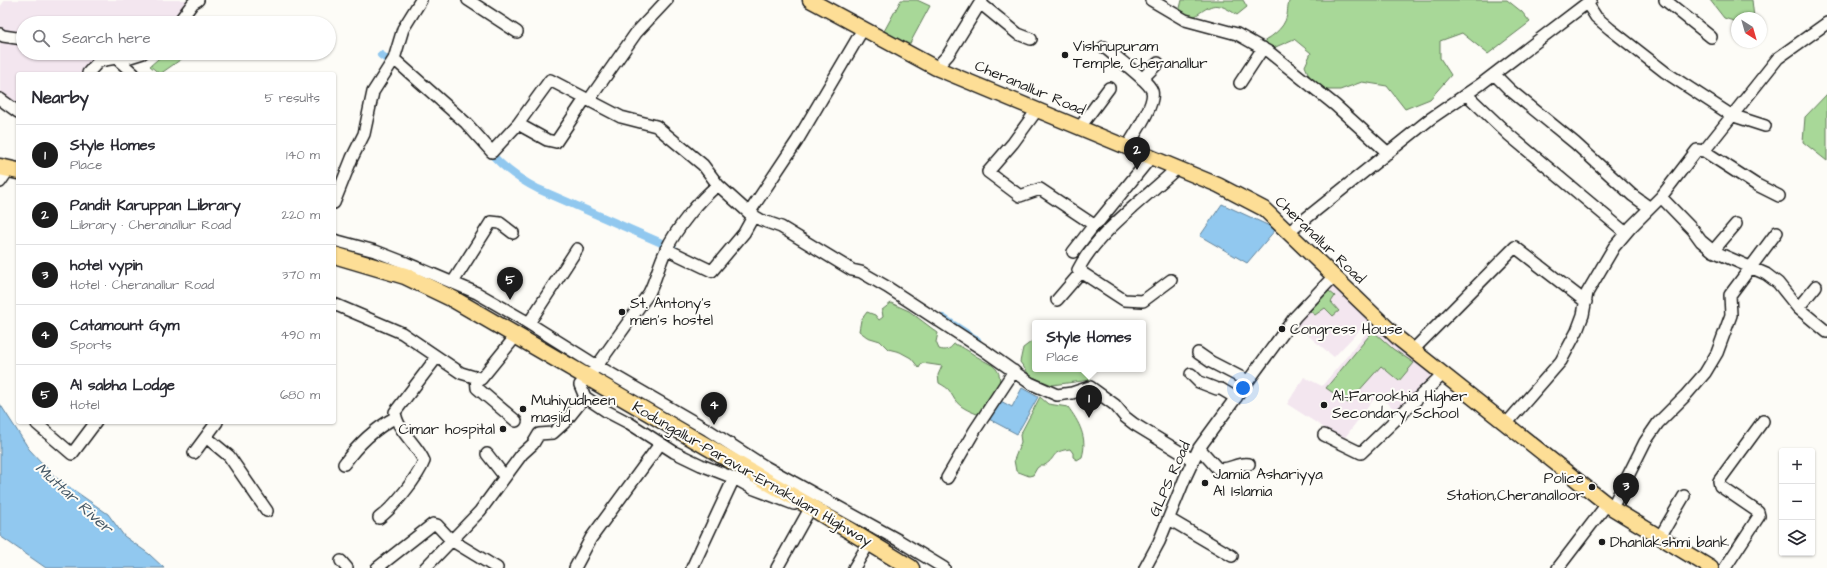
<!DOCTYPE html>
<meta charset="utf-8">
<style>
:root{--surface:#fff;--page:#f2f2f3;--text:#2b2b33;--muted:#7c7c81;--line:#e1e1e2;--accent:#1c1c1c}
body{margin:0;font-family:"Architects Daughter",sans-serif;background:var(--page);color:var(--text)}
.controls{position:absolute;right:12px;bottom:12px;display:grid;overflow:hidden;border-radius:4px;box-shadow:0 1px 3px #0004}
.controls button{width:36px;height:36px;display:grid;place-items:center;padding:0;border:0;border-bottom:1px solid var(--line);background:var(--surface);color:var(--text);font:20px sans-serif}
.compass{position:absolute;left:1731px;top:12px;width:36px;height:36px;border-radius:50%;background:var(--surface);box-shadow:0 1px 3px #0004;rotate:143deg}
.you{position:absolute;left:1243px;top:388px;width:14px;height:14px;margin:-10px;border:3px solid #fff;border-radius:50%;background:#1a73e8;box-shadow:0 0 0 6px #1a73e833}
.badge{display:grid;place-items:center;width:26px;height:26px;border-radius:50%;background:var(--accent);color:#fff;font-size:13px;font-weight:700}
.pin{position:absolute;translate:-50% -33px;filter:drop-shadow(0 1px 2px #0008)}
.pin::after{content:'';position:absolute;top:21px;width:14px;height:12px;background:inherit;clip-path:polygon(0 0,100% 0,50% 100%)}
.popup{position:absolute;left:1032px;top:320px;width:114px;height:52px;box-sizing:border-box;display:grid;place-content:center;border-radius:4px;background:var(--surface);filter:drop-shadow(0 1px 3px #0005);font-size:13px;white-space:nowrap;color:var(--muted)}
.popup b{font-size:15px;color:var(--text)}
.popup::after{content:'';position:absolute;left:50%;top:100%;margin-left:-8px;border:8px solid transparent;border-top-color:var(--surface)}
.list{margin:0;padding:0;list-style:none}
h2{display:flex;justify-content:space-between;align-items:center;height:52px;margin:0;padding:0 16px;font-size:17px}
h2 small{font-size:13px;font-weight:400;color:var(--muted)}
.list li{display:grid;grid-template-columns:26px 1fr auto;gap:12px;align-items:center;box-sizing:border-box;height:60px;padding:0 16px;border-top:1px solid var(--line)}
.list b{display:block;font-size:15px;white-space:nowrap}
.list p{margin:0;font-size:13px;white-space:nowrap;color:var(--muted)}
.list em{font-size:13px;font-style:normal;color:var(--muted)}
.icon{flex:none;width:22px;height:22px;fill:none;stroke:currentColor;stroke-width:2;stroke-linecap:round;stroke-linejoin:round}
.map{position:relative;flex:none;width:1827px;height:568px;overflow:hidden}
.search{position:absolute;background:var(--surface);box-shadow:0 1px 3px #0004;left:16px;top:16px;width:320px;height:44px;display:flex;align-items:center;gap:10px;box-sizing:border-box;padding:0 14px;border-radius:22px;color:var(--muted);font-size:15px}
.panel{position:absolute;background:var(--surface);box-shadow:0 1px 3px #0004;left:16px;top:72px;width:320px;height:352px;border-radius:4px}
.map>svg:first-child{display:block}
.built{fill:#f3e6ef}
.green{fill:#a8d898;stroke:#627a5a}
.water{fill:#91c8ef;stroke:#62839b}
.lines{fill:none;stroke-linecap:round;stroke-linejoin:round}
.canal{stroke:#91c8ef;stroke-width:8}
.minor-casing{stroke:#1c1c1c;stroke-width:14}
.major-casing{stroke:#1c1c1c;stroke-width:17}
.highway-casing{stroke:#1c1c1c;stroke-width:19}
.minor{stroke:#fdfcf7;stroke-width:11}
.major{stroke:#fdde96;stroke-width:14}
.highway{stroke:#fdde96;stroke-width:16}
.poi-dot{fill:#1c1c1c;stroke:#fdfcf7;stroke-width:1.5}
.labels{text-anchor:middle;dominant-baseline:central;stroke-width:4;stroke-linejoin:round;paint-order:stroke}
.poi-label{font-size:15px;fill:#1c1c1c;stroke:#fdfcf7;text-anchor:start}
.street-label{font-size:15px;fill:#1c1c1c;stroke:#fdfcf7}
.water-label{font-size:16px;font-style:italic;fill:#455866;stroke:#fdfcf7}
</style>
<div class="map">
<svg width="1827" height="568" viewBox="0 0 1827 568">
<rect width="100%" height="100%" fill="#fdfcf7"/>
<filter id="ink" filterUnits="userSpaceOnUse"><feTurbulence type="fractalNoise" baseFrequency=".025" numOctaves="2"/><feDisplacementMap in="SourceGraphic" scale="8" xChannelSelector="R" yChannelSelector="G"/><feConvolveMatrix kernelMatrix="1 2 1 2 8 2 1 2 1" color-interpolation-filters="sRGB"/></filter>
<g filter="url(#ink)">
<path class="built" d="M5,0H189L190,1L172,23H23V53H134L115,55L84,74H18V108L0,94V7Z
M1334,282L1371,318L1334,357L1294,324Z
M1373,325L1397,346L1434,373L1398,412L1377,395L1343,440L1287,404L1304,377L1322,386Z"/>
<path class="green" d="M901,0H917L930,6L908,47L882,35Z
M1182,0H1243L1247,7L1237,15C1216,1 1213,3 1194,17L1179,12Z
M1290,0H1507L1522,12L1530,22L1488,54L1462,33L1440,41V58L1451,75L1430,99L1405,109L1387,86L1362,82L1340,90H1315L1305,66L1311,53L1294,39L1271,49L1259,45C1270,37 1284,30 1287,15C1288,10 1287,5 1290,0Z
M1710,0H1752L1754,18H1737V22L1724,18Z
M165,53H190L160,74L150,66Z
M1827,94V161L1803,142L1805,117Z
M1329,291L1335,296L1331,302L1339,311L1333,316L1325,308L1315,315L1310,311Z
M891,303L909,311L938,333L936,342L939,349C946,351 949,350 954,344C964,347 972,354 981,359C984,361 988,363 992,365C1011,379 990,401 980,413L977,414C969,411 960,407 955,400C948,389 951,390 939,383L938,375L942,366L922,363L919,368L911,358L900,352L888,349L880,341L867,337L859,331L861,320L867,312L875,315L879,320L883,317L882,310Z
M1373,331L1393,349L1414,363L1399,381L1381,366L1348,403L1326,388Z
M1035,339V369H1091L1090,380L1052,385L1030,376L1020,362L1023,348Z
M1040,397L1048,404L1068,407C1079,422 1088,438 1082,457L1077,460L1073,457V453L1070,449C1050,452 1058,456 1045,465H1041L1037,468L1033,475L1029,476L1016,471L1014,460L1021,442L1020,435Z"/>
<path class="water" d="M1222,204L1276,229L1247,263L1200,236Z
M1022,388L1038,397L1017,434L985,417L995,398L1012,407Z
M0,404L29,449L55,477L108,514L124,536L149,554L164,568H46L0,536Z"/>
<g class="lines">
<path class="canal" d="M381,55L395,65
M487,149C502,167 518,179 538,189L673,248
M943,318L977,340"/>
<defs>
<path id="minor" d="M468,0L517,32
M1151,0L1185,20L1237,34L1269,52L1335,105L1388,153
M1665,0L1711,37
M980,3L1018,34L1031,39
M1587,3L1596,17L1610,29L1665,72L1731,115L1765,126
M178,23L193,3L198,0
M0,34L3,36L23,39
M1104,47C1113,55 1149,81 1152,91C1156,104 1134,135 1127,147
M116,58H127L143,53
M394,59L466,123L492,152L518,124
M936,68L948,55L982,0
M88,73L99,61L116,58L134,74
M1494,74L1510,90L1575,143L1632,195L1650,208
M1142,79L1158,63
M1240,83L1263,48
M1466,94L1509,135L1626,233
M0,99L18,112
M585,99L556,142L547,140L518,124L550,80L621,117L656,126L703,165L718,185L749,213L761,220L781,227L852,270L861,272L887,287L985,351L1030,383L1057,395L1072,393L1090,387L1115,405L1125,417L1134,424L1193,460
M589,100L636,33L667,0
M1037,110L1013,143L988,172L1020,196L1040,189L1094,225L1099,221L1151,157
M1080,127L1109,88
M1704,151L1755,184L1779,196
M0,182L9,169
M718,185C699,200 676,229 666,250C659,264 656,279 649,293L597,366L580,385L585,397L606,411L629,423L674,452L701,465L734,478L752,488L794,504
M1661,197L1693,230L1701,241L1713,251L1766,274L1778,283L1798,308L1827,332
M334,203L352,158L364,134L373,92L394,59L403,29L421,0
M749,213L797,141L863,29
M1289,232L1430,119L1481,84L1591,0
M334,240L375,251L406,263L477,293L522,319L589,361L708,430L764,466L898,540L944,568
M666,249L712,271L744,233L754,215
M1713,251L1736,224
M1073,252L1094,225
M1171,280L1143,301L1124,300L1078,270C1096,233 1147,197 1177,168
M453,282L491,222L500,223L513,233
M1057,300L1082,271
M334,304L402,333L461,373L481,379L516,336
M1798,308L1816,286
M529,323L577,249
M1413,350L1515,247L1586,302
M1198,353L1211,362L1248,381
M1191,374L1199,382L1217,389H1221L1236,398
M476,377L477,388L516,421
M37,424L72,454L96,422
M1506,424L1561,361L1577,331L1583,315L1587,293L1614,247L1631,227L1661,197L1697,150L1704,151L1778,58L1827,23
M1324,435L1361,453L1443,374
M206,437L229,456L267,511
M1199,448L1217,468C1228,472 1236,462 1249,464
M194,453L217,422
M487,454L505,477
M344,464C358,444 374,429 396,417
M947,478L975,430L1014,371
M1612,508L1645,442L1658,423L1685,396L1705,373L1717,353L1731,315L1730,295L1777,232
M379,518C393,508 418,477 424,461C417,444 397,431 395,412L437,357
M1169,519L1232,556
M1660,537L1684,496
M341,561L347,568
M377,568L433,524L437,525L451,540L497,568
M425,568L480,511L505,477L522,454L533,444L539,434L553,433L564,423L585,397
M575,568L591,538L660,444
M692,568L734,478
M777,568L811,507
M854,568L869,543
M1145,568L1159,542L1185,478L1199,448L1295,317L1334,276
M1558,568L1607,504
M1725,568L1759,516L1758,512L1720,486L1719,481L1763,421"/>
<path id="major" d="M810,0L936,68L1218,185L1264,209L1399,339L1612,508L1711,568"/>
<path id="highway" d="M0,167L18,171
M334,255L405,276L453,299L811,507L911,568"/>
</defs>
<use href="#minor" class="minor-casing"/>
<use href="#major" class="major-casing"/>
<use href="#highway" class="highway-casing"/>
<use href="#minor" class="minor"/>
<use href="#major" class="major"/>
<use href="#highway" class="highway"/>
</g>
</g>
<g class="poi-dot">
<circle cx="1065" cy="55" r="4"/>
<circle cx="622" cy="312" r="4"/>
<circle cx="1282" cy="329" r="4"/>
<circle cx="1324" cy="405" r="4"/>
<circle cx="523" cy="409" r="4"/>
<circle cx="503" cy="429" r="4"/>
<circle cx="1205" cy="483" r="4"/>
<circle cx="1592" cy="487" r="4"/>
<circle cx="1602" cy="542" r="4"/>
</g>
<g class="labels">
<g class="poi-label">
<text x="1073" y="46">Vishnupuram<tspan x="1073" dy="17">Temple, Cheranallur</tspan></text>
<text x="630" y="303">St. Antony's<tspan x="630" dy="17">men's hostel</tspan></text>
<text x="1290" y="329">Congress House</text>
<text x="1332" y="396">Al-Farookhia Higher<tspan x="1332" dy="17">Secondary School</tspan></text>
<text x="531" y="400">Muhiyudheen<tspan x="531" dy="17">masjid</tspan></text>
<text x="495" y="429" text-anchor="end">Cimar hospital</text>
<text x="1213" y="474">Jamia Ashariyya<tspan x="1213" dy="17">Al Islamia</tspan></text>
<text x="1584" y="478" text-anchor="end">Police<tspan x="1584" dy="17">Station,Cheranalloor</tspan></text>
<text x="1610" y="542">Dhanlakshmi bank</text>
</g>
<g class="street-label">
<text transform="translate(1030 88) rotate(23)">Cheranallur Road</text>
<text transform="translate(1320 240) rotate(44)">Cheranallur Road</text>
<text transform="translate(752 474) rotate(30)">Kodungallur-Paravur-Ernakulam Highway</text>
<text transform="translate(1170 479) rotate(-66)">GLPS Road</text>
</g>
<g class="water-label">
<text transform="translate(74 498) rotate(42)">Muttar River</text>
</g>
</g>
</svg>
<div class="controls">
<button>+</button>
<button>−</button>
<button><svg class="icon" aria-label="layers" viewBox="0 0 24 24"><path d="M12 4l9 5-9 5-9-5zM3 14l9 5 9-5"/></svg></button>
</div>
<svg class="compass" viewBox="-18 -18 36 36"><path d="M0-13l5 13h-10z" fill="#e53935"/><path d="M0 13l5-13h-10z" fill="#7c7c81"/></svg>
<div class="you"></div>
<div class="pin badge" style="left:1089px;top:418px">1</div>
<div class="popup"><b>Style Homes</b>Place</div>
<div class="pin badge" style="left:1137px;top:170px">2</div>
<div class="pin badge" style="left:1626px;top:506px">3</div>
<div class="pin badge" style="left:714px;top:425px">4</div>
<div class="pin badge" style="left:510px;top:300px">5</div>
<div class="search"><svg class="icon" aria-label="search" viewBox="0 0 24 24"><circle cx="10" cy="10" r="6"/><path d="M15 15l6 6"/></svg>Search here</div>
<section class="panel">
<h2>Nearby<small>5 results</small></h2>
<ul class="list">
<li><span class="badge">1</span><div><b>Style Homes</b><p>Place</p></div><em>140 m</em></li>
<li><span class="badge">2</span><div><b>Pandit Karuppan Library</b><p>Library · Cheranallur Road</p></div><em>220 m</em></li>
<li><span class="badge">3</span><div><b>hotel vypin</b><p>Hotel · Cheranallur Road</p></div><em>370 m</em></li>
<li><span class="badge">4</span><div><b>Catamount Gym</b><p>Sports</p></div><em>490 m</em></li>
<li><span class="badge">5</span><div><b>Al sabha Lodge</b><p>Hotel</p></div><em>680 m</em></li>
</ul>
</section>
</div>
